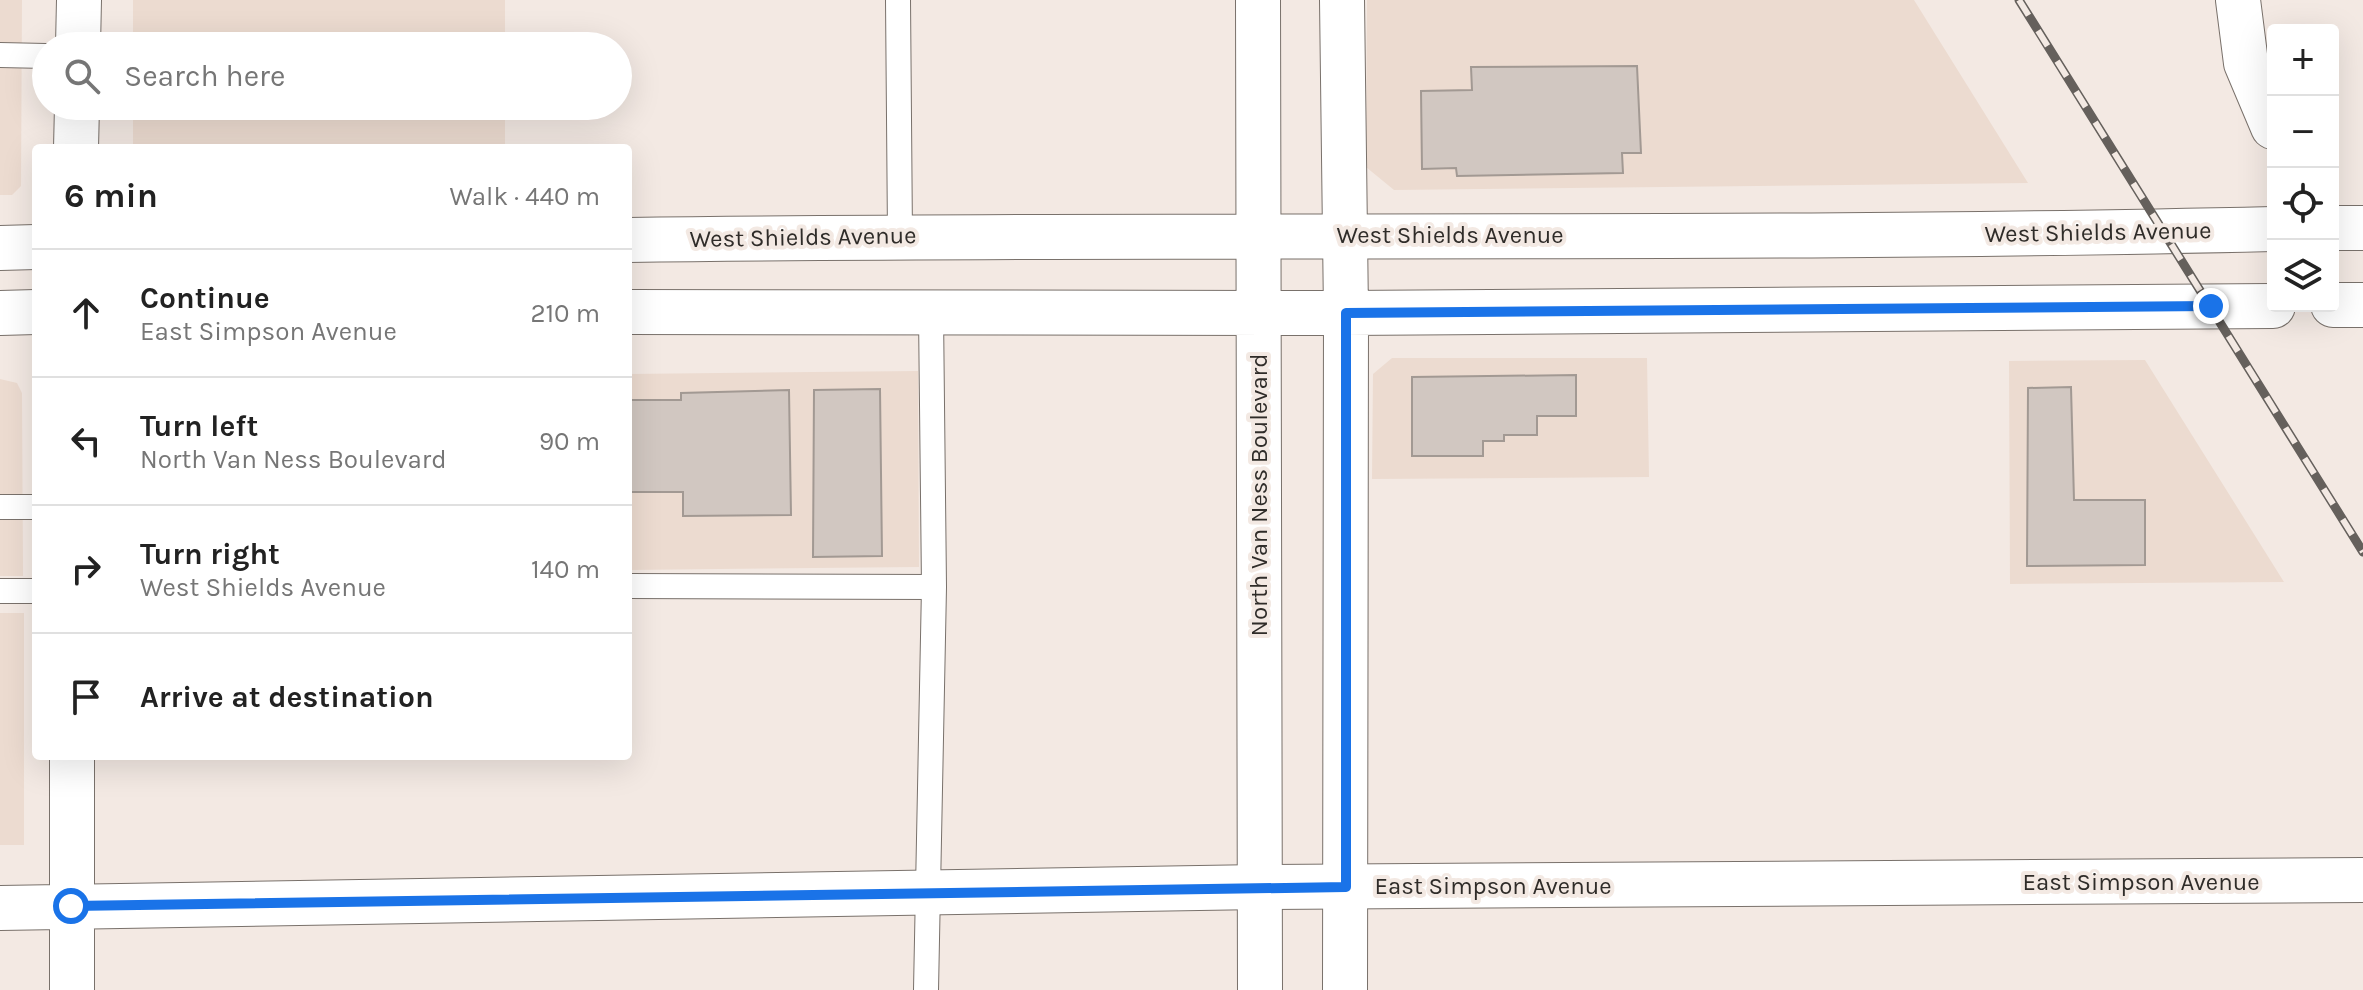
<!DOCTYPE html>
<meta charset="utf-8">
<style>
:root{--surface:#fff;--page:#f2f2f2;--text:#222;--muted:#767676;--line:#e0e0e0}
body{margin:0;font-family:Karla,sans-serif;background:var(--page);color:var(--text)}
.controls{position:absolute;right:24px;top:24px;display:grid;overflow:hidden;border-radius:8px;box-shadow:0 8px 32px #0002}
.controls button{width:72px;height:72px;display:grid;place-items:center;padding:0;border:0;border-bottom:2px solid var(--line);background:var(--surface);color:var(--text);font:40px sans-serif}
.stop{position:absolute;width:24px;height:24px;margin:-18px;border:6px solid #1a73e8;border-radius:50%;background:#fff}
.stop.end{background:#1a73e8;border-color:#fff;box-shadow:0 2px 8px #0008}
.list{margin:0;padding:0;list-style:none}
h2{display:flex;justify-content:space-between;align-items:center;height:104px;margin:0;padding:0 32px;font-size:34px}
h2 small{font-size:26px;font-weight:400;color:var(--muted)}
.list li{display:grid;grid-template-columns:52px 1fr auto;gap:24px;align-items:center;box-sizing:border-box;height:128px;padding:0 32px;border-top:2px solid var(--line)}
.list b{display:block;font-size:30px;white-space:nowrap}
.list p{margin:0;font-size:26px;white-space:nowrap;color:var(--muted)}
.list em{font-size:26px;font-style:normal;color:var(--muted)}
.icon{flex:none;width:44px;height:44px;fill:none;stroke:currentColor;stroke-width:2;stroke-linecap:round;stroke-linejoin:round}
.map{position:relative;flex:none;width:2363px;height:990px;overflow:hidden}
.search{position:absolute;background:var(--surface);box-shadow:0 8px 32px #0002;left:32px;top:32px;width:600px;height:88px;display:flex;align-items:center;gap:20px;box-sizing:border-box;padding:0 28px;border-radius:44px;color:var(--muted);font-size:30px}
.panel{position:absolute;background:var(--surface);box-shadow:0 8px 32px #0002;left:32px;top:144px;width:600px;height:616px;border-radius:8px}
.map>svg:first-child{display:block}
.built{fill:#ecdbd0}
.building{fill:#d1c7c1;stroke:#a29993;stroke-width:2}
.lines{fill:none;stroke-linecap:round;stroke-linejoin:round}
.lane-casing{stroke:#79716b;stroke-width:26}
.street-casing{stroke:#79716b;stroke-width:46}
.secondary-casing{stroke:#79716b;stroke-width:46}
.lane{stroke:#fff;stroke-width:24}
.street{stroke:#fff;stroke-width:44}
.secondary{stroke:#fff;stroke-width:44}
.rail-casing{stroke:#65605c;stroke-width:9}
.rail{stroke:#f3e9e3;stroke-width:6;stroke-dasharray:18;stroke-linecap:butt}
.route{stroke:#1a73e8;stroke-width:10}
.labels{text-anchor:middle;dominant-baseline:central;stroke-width:8;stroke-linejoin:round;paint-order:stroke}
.street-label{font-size:24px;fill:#2f2c29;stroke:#f3e9e3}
</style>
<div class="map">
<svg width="2363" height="990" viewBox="0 0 2363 990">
<rect width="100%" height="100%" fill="#f3e9e3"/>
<path class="built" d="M0,0H22L21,186L12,195H0Z
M133,0H505V46H133Z
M1367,0H1914L2028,183L1394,190L1366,167Z
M133,106H505V148H133Z
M1392,358H1647L1649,477L1372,479L1373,374Z
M2145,360L2284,582L2010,584L2009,361Z
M918,371L919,567L628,570V374Z
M0,379L17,383L22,393L23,576H0Z
M0,613H24V845H0Z"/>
<path class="building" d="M1637,66L1641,153H1622L1623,173L1457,176L1456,168L1422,169L1421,91L1472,90L1471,67Z
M1576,375V416H1537V435H1504V441H1483V456H1412V377Z
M2071,387L2074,500H2145V565L2027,566L2028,388Z
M880,389L882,556L813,557L814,390Z
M789,390L791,515L683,516V492H628V400H681V393Z"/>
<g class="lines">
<defs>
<path id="lane" d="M898,0L900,236
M0,55L46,56
M0,507H36
M628,586L934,587L931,313
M0,591H36
M926,990L934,587"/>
<path id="street" d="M2238,0L2246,63L2273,127
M78,46L79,0
M76,148L77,106
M0,908L1260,887L2363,880
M72,990V756"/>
<path id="secondary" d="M1258,0L1260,990
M1342,0L1346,313L1345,990
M2333,228H2363
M628,240C1176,232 1725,242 2273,229
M0,248L36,247
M2333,305H2363
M628,312L1346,313L2273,306
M0,313L36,312"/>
</defs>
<use href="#lane" class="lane-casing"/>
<use href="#street" class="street-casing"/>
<use href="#secondary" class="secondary-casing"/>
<use href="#lane" class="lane"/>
<use href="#street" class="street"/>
<use href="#secondary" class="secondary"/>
<defs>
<path id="rail" d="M2019,0L2363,552"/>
</defs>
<use href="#rail" class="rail-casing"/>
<use href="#rail" class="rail"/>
</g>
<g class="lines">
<path class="route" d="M71,906L1346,887V313L2211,306"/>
</g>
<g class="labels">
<g class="street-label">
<text transform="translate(2098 232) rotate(-1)">West Shields Avenue</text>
<text x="1450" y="235">West Shields Avenue</text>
<text transform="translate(803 237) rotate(-1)">West Shields Avenue</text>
<text transform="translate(1259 495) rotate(-90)">North Van Ness Boulevard</text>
<text x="2141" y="882">East Simpson Avenue</text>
<text x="1493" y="886">East Simpson Avenue</text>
</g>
</g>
</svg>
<div class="controls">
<button>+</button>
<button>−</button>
<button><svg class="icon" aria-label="locate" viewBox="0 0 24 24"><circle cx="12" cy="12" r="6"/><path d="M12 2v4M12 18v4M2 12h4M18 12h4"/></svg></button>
<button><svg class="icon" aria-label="layers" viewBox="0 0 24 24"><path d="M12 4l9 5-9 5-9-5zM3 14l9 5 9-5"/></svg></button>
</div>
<div class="stop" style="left:71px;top:906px"></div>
<div class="stop end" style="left:2211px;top:306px"></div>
<div class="search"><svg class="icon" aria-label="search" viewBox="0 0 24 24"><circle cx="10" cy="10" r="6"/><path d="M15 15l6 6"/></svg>Search here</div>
<section class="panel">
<h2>6 min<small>Walk · 440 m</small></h2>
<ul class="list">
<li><svg class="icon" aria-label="ahead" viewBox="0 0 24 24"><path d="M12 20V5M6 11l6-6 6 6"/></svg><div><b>Continue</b><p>East Simpson Avenue</p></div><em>210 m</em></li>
<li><svg class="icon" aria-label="left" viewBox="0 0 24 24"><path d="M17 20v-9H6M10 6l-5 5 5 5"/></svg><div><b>Turn left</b><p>North Van Ness Boulevard</p></div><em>90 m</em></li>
<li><svg class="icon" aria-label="right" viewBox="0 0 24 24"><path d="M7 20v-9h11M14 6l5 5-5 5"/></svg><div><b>Turn right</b><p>West Shields Avenue</p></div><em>140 m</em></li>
<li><svg class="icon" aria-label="arrive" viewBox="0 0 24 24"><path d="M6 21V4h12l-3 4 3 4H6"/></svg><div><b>Arrive at destination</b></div></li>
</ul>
</section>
</div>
